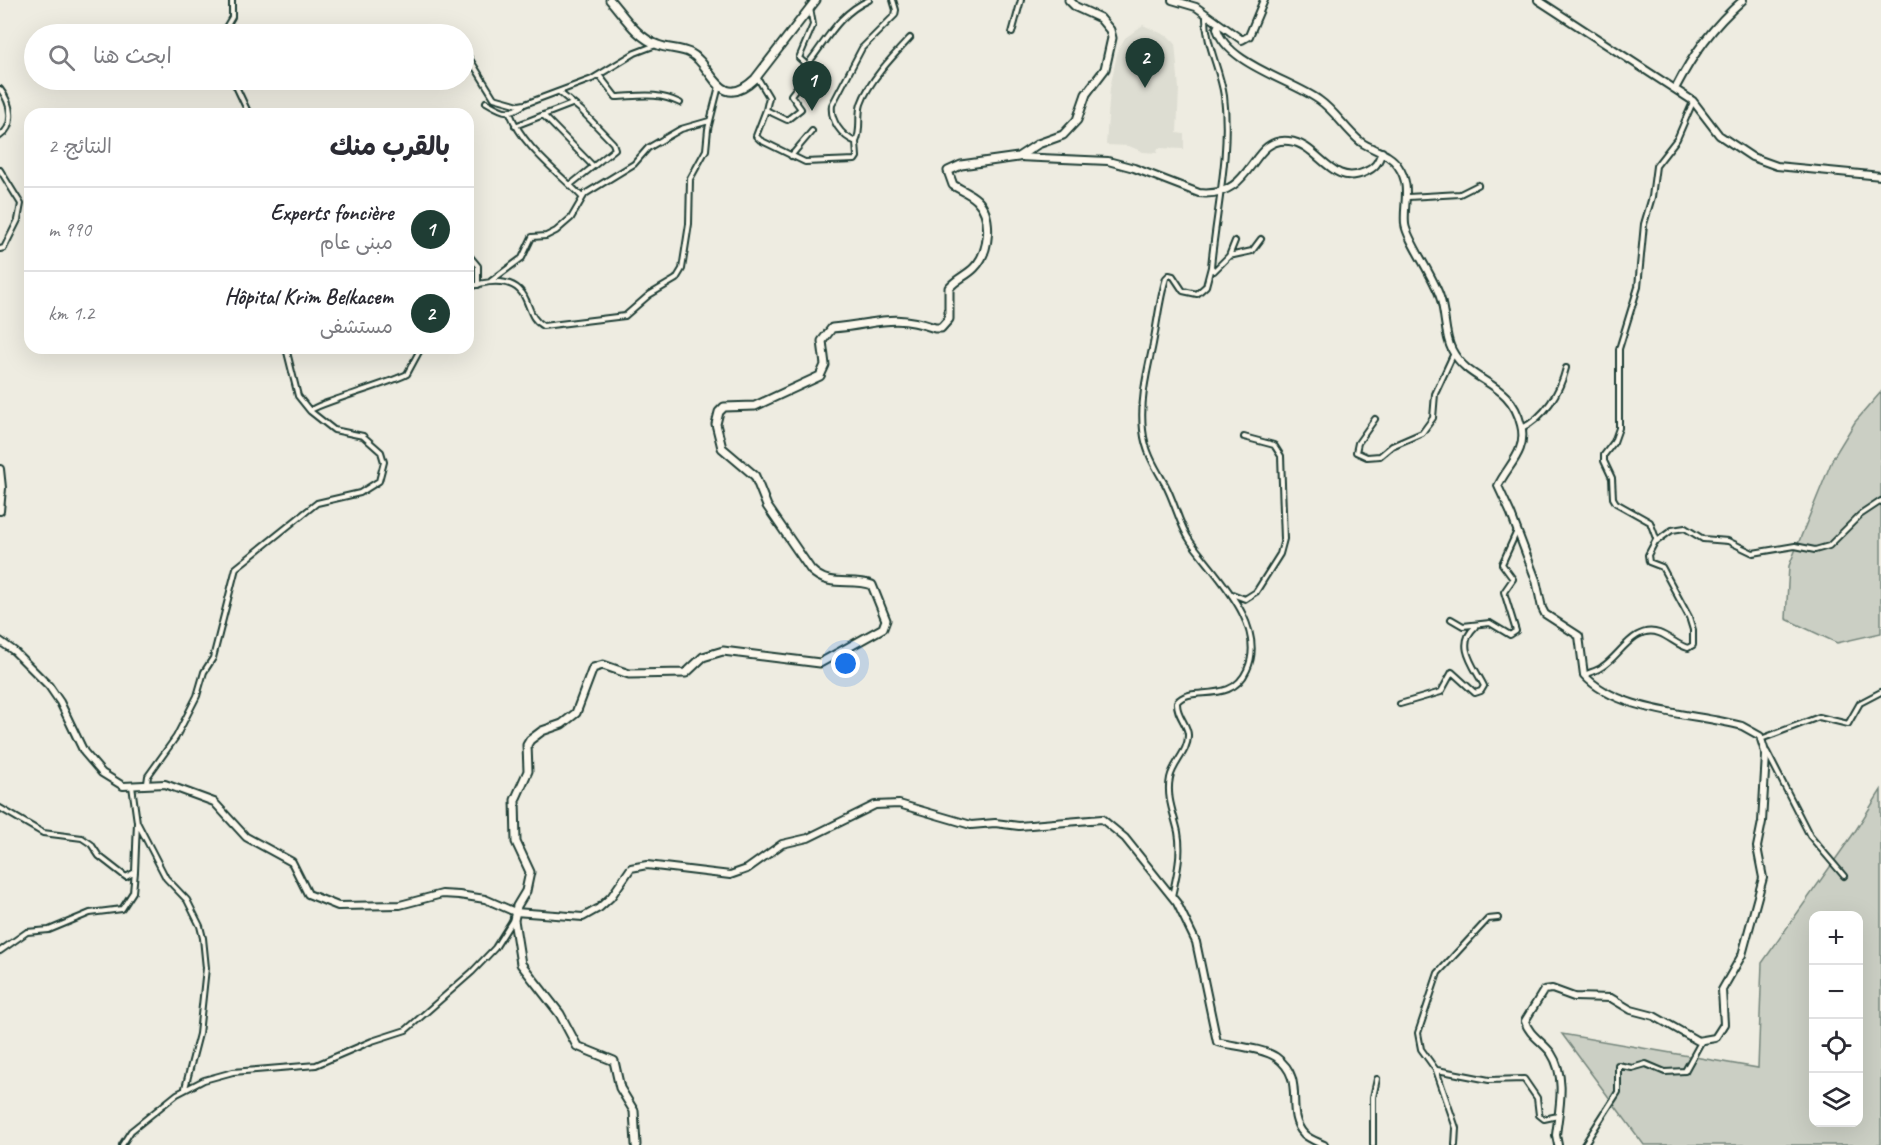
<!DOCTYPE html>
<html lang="ar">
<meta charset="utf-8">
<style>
:root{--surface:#fff;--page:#f7f7f7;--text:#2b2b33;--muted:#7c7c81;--line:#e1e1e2;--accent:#1f3d34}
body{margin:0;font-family:Caveat,"Playpen Sans Arabic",sans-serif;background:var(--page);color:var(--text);direction:rtl}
.controls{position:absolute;right:18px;bottom:18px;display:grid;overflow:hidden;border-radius:12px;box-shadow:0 6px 24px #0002}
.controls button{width:54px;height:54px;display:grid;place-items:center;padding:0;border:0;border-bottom:2px solid var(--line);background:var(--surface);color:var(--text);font:30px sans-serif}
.you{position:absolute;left:846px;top:664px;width:21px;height:21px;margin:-15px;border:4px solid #fff;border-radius:50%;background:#1a73e8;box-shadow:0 0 0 9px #1a73e833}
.badge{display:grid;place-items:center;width:39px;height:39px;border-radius:50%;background:var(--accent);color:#fff;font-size:20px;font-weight:700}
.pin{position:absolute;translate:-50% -50px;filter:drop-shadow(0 2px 3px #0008)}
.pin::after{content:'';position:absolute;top:32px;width:21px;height:18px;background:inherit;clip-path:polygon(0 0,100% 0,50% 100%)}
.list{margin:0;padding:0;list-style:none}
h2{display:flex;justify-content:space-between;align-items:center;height:78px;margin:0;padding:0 24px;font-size:26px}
h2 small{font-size:20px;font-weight:400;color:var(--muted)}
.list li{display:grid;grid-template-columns:39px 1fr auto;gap:18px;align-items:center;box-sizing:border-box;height:84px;padding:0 24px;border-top:2px solid var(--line)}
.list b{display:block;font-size:22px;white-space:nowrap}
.list p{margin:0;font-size:20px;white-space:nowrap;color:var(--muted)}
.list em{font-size:20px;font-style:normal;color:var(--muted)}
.icon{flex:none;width:33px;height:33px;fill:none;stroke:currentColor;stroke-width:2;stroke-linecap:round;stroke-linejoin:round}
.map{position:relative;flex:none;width:1881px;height:1145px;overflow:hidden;direction:ltr}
.search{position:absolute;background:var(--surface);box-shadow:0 6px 24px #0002;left:24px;top:24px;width:450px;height:66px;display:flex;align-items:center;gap:15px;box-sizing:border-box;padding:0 21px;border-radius:33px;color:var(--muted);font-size:22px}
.panel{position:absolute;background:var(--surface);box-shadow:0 6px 24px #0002;left:24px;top:108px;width:450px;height:246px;border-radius:18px;direction:rtl}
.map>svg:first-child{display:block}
.built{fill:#ddddd2}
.green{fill:#cbcfc4;stroke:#75867c;stroke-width:1.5;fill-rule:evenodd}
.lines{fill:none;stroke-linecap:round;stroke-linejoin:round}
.street-casing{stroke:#1f3d34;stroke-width:8}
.secondary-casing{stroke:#1f3d34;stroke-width:10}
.primary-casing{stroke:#1f3d34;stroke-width:11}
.street{stroke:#fbf7ec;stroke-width:4}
.secondary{stroke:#fbf7ec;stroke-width:6}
.primary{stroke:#fbf7ec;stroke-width:7}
</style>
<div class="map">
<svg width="1881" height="1145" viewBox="0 0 1881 1145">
<rect width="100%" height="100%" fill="#eeece1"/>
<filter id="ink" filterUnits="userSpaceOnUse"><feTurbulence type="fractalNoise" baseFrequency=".0167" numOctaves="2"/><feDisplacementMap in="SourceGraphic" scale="12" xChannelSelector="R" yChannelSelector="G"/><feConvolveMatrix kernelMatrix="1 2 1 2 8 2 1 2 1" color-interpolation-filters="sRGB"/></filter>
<g filter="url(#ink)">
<path class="built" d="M1143,25L1169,37L1175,43L1179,89L1177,133L1184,134V149L1158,148L1157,153L1143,152L1129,146L1106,145L1110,88L1118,50L1125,38Z"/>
<path class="green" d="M1881,392V633L1837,643L1786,619L1789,566L1833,458L1855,422Z
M1881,790V1145H1644L1562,1034L1758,1068L1762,963L1854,833ZM1814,916H1858V1122H1814Z"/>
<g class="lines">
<defs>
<path id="street" d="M810,8L813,25L799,58L807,65C827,40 838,14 869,0
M1012,33L1021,0
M222,34L232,17V0
M468,56L494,98L519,105L525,104L592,79L635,53L656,45
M599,75L616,97C641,96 657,92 680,103
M757,77L769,97L766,110L787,120L801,109L791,95L804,78L807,65
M233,80L249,114
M0,89C11,103 16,125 0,136
M559,92L581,110L613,143L615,149L570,185
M486,102C501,110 507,116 522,106
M1693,102L1677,139L1656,166L1652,197L1644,224L1638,287L1619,349V428L1614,442L1604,455V461L1612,478L1613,498L1616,503L1650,522L1657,541L1672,530L1685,528L1703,539L1728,541L1753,553L1795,546L1815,550L1829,546L1860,515L1881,501
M766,110L756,136L760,140L805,162L855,160L857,157L856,142C841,136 830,120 832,105L862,48L895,15L896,10L893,0
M510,113C523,147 557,171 582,197
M543,115L593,166
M515,126L572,104
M856,142C862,129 857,117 861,104C869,81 893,56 910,38
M791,156L812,131
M0,170L21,204L18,220L4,248L0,249
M1408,197L1460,194L1478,185
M468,254L478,266V285
M1229,256L1235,241
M1212,268L1214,271L1229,256L1252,251L1261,239
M491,281L522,258L532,237L546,236L556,231L571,218L585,194L634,164L648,148L681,129L709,121
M468,288C487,280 516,276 526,300C531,311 532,320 543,326L625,316L649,295L676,279L682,269L689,224L690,179L706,150L708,129L719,86
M310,411C315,404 392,383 407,374L421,348
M1375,419L1358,443L1356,452L1367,457L1380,456L1392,446L1422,433L1433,418L1435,394L1454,353
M1522,428C1545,417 1560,392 1566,368
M1232,594L1245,599L1256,592L1280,554L1284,539L1281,456L1274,445L1244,437
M1451,619L1463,626L1490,623L1510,635L1516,631L1504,592L1513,579L1502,564L1517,531
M1584,675C1590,672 1597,671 1602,667C1620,656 1634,624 1659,633C1670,637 1677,645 1688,648L1693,645V630L1689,617L1662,567L1649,562L1648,555L1656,540
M1400,704L1441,692L1452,672L1475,693L1481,691L1484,686C1474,666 1455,645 1475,627
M1761,739L1819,717L1848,724L1860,703L1881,692
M1767,752L1810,836L1844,876
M147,783L148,776L176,737L197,696L204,672L213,658L236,568L317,503L360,493L379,481L384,462L381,452L363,436L334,430L310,411L298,396L286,348
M0,808L43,833L82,838L91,844L99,856L126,877L135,872L137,822L132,786
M137,822L166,878L187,900L200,926L203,938L206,968L199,1034L185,1088
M1172,896C1177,874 1182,854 1178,832C1174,814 1166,797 1170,778C1173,763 1188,752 1188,736C1189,725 1176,716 1177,702C1191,684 1231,706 1247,670C1268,625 1214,574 1191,542C1179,525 1175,502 1165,484C1155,467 1145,451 1143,430C1140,402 1146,376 1152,349C1157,325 1159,301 1166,278L1169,275L1173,276L1183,291L1197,294L1206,286L1211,267C1216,211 1231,153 1224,96C1220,68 1205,44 1206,15
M0,951L27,932L49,930L90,913L122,909L133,892L135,872
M1437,1070L1489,1080L1524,1079L1537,1098L1539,1115L1544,1119L1558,1116
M122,1145L131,1131L177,1094L204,1080L233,1072L316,1065L372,1041L406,1030L472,972L495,948L512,921
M1373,1145V1097L1377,1079
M1455,1145L1456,1128L1436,1070L1421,1049L1418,1033L1438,973L1488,919L1498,918
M1584,1145L1618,1092V1065L1632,1068L1646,1064L1665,1072L1685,1071L1701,1042"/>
<path id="secondary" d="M1172,0L1196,7L1242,40L1249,36L1264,0
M1538,0L1693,101L1719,135L1752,157L1777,166L1881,176
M1219,24L1217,28C1225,63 1293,81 1319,100C1335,111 1345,129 1361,142C1372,150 1390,153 1398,166C1412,186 1403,204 1405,224C1406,238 1434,277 1440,297C1446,313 1444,335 1452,350C1470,385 1510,379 1521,425C1528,451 1507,466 1498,486L1511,514L1536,580L1542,608L1545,614L1579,636L1584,675C1618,713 1695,713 1742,726L1760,736L1766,755L1762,822L1757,847L1763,878L1742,955L1722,990L1724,1024L1715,1038L1698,1041L1654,1016L1631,1010L1611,998L1574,997L1552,989L1544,990L1525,1021C1528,1034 1543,1042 1551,1053C1567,1077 1559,1109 1556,1135L1558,1145
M1675,89C1693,54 1713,26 1743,0
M1018,157L1108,161L1134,168L1199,193C1255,199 1249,136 1289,141C1319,144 1331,188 1365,172C1375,168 1378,163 1382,152
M0,469L2,488L0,511
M0,641L14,651L49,686L60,702L84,752L102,773L123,786L165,784L214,802L246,837L292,862L308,894L338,906L400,905L442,894L459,895L485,899L515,912L583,917L599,908L611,897L631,868L647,865L730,875L747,869L782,844L808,838L875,805L899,804L971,825L995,823L1019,826L1102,819L1125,838L1177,903L1196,942L1217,1042C1233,1046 1263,1048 1276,1057C1308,1080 1283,1111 1304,1134C1309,1139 1318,1142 1324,1145"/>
<path id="primary" d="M610,0C624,16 637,38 658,45C668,49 680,48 690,53C713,64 718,114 755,79L816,0
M636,1145L634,1111L620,1088L614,1061L577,1046L560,1014L521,964L514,920L517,906L526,891L530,872L516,842L515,800L528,771L527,745L530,740L542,731L562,724L576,713L593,668L603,665L629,674L686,673L703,657L723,651L820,663L883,628L886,620L872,585C850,577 830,589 811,570L767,506L755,476L722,448L716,424L719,412L724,407L755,406L820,376L825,365L822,341L832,328C876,325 890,312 935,328H941L949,319V288C956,279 966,276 974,268C990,252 993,216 977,200C970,193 961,190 953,185L948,171L961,165L1018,157L1038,144L1063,135L1077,120L1086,94L1105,69L1112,38L1110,30L1100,18L1076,7L1069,0"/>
</defs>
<use href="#street" class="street-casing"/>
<use href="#secondary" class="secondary-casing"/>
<use href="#primary" class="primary-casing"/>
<use href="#street" class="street"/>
<use href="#secondary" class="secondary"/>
<use href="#primary" class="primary"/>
</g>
</g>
</svg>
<div class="controls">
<button>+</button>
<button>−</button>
<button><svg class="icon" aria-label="locate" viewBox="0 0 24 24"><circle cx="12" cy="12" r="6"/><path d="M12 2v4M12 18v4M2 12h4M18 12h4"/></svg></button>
<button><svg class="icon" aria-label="layers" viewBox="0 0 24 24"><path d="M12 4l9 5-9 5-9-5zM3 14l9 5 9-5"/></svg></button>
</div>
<div class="you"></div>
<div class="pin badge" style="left:812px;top:111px">1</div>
<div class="pin badge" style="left:1145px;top:88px">2</div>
<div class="search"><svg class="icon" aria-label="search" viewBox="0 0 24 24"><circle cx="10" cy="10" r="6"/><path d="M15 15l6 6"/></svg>ابحث هنا</div>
<section class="panel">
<h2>بالقرب منك<small>النتائج: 2</small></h2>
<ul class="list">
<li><span class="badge">1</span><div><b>Experts foncière</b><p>مبنى عام</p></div><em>990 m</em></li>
<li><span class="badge">2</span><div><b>Hôpital Krim Belkacem</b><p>مستشفى</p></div><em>1.2 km</em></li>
</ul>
</section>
</div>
